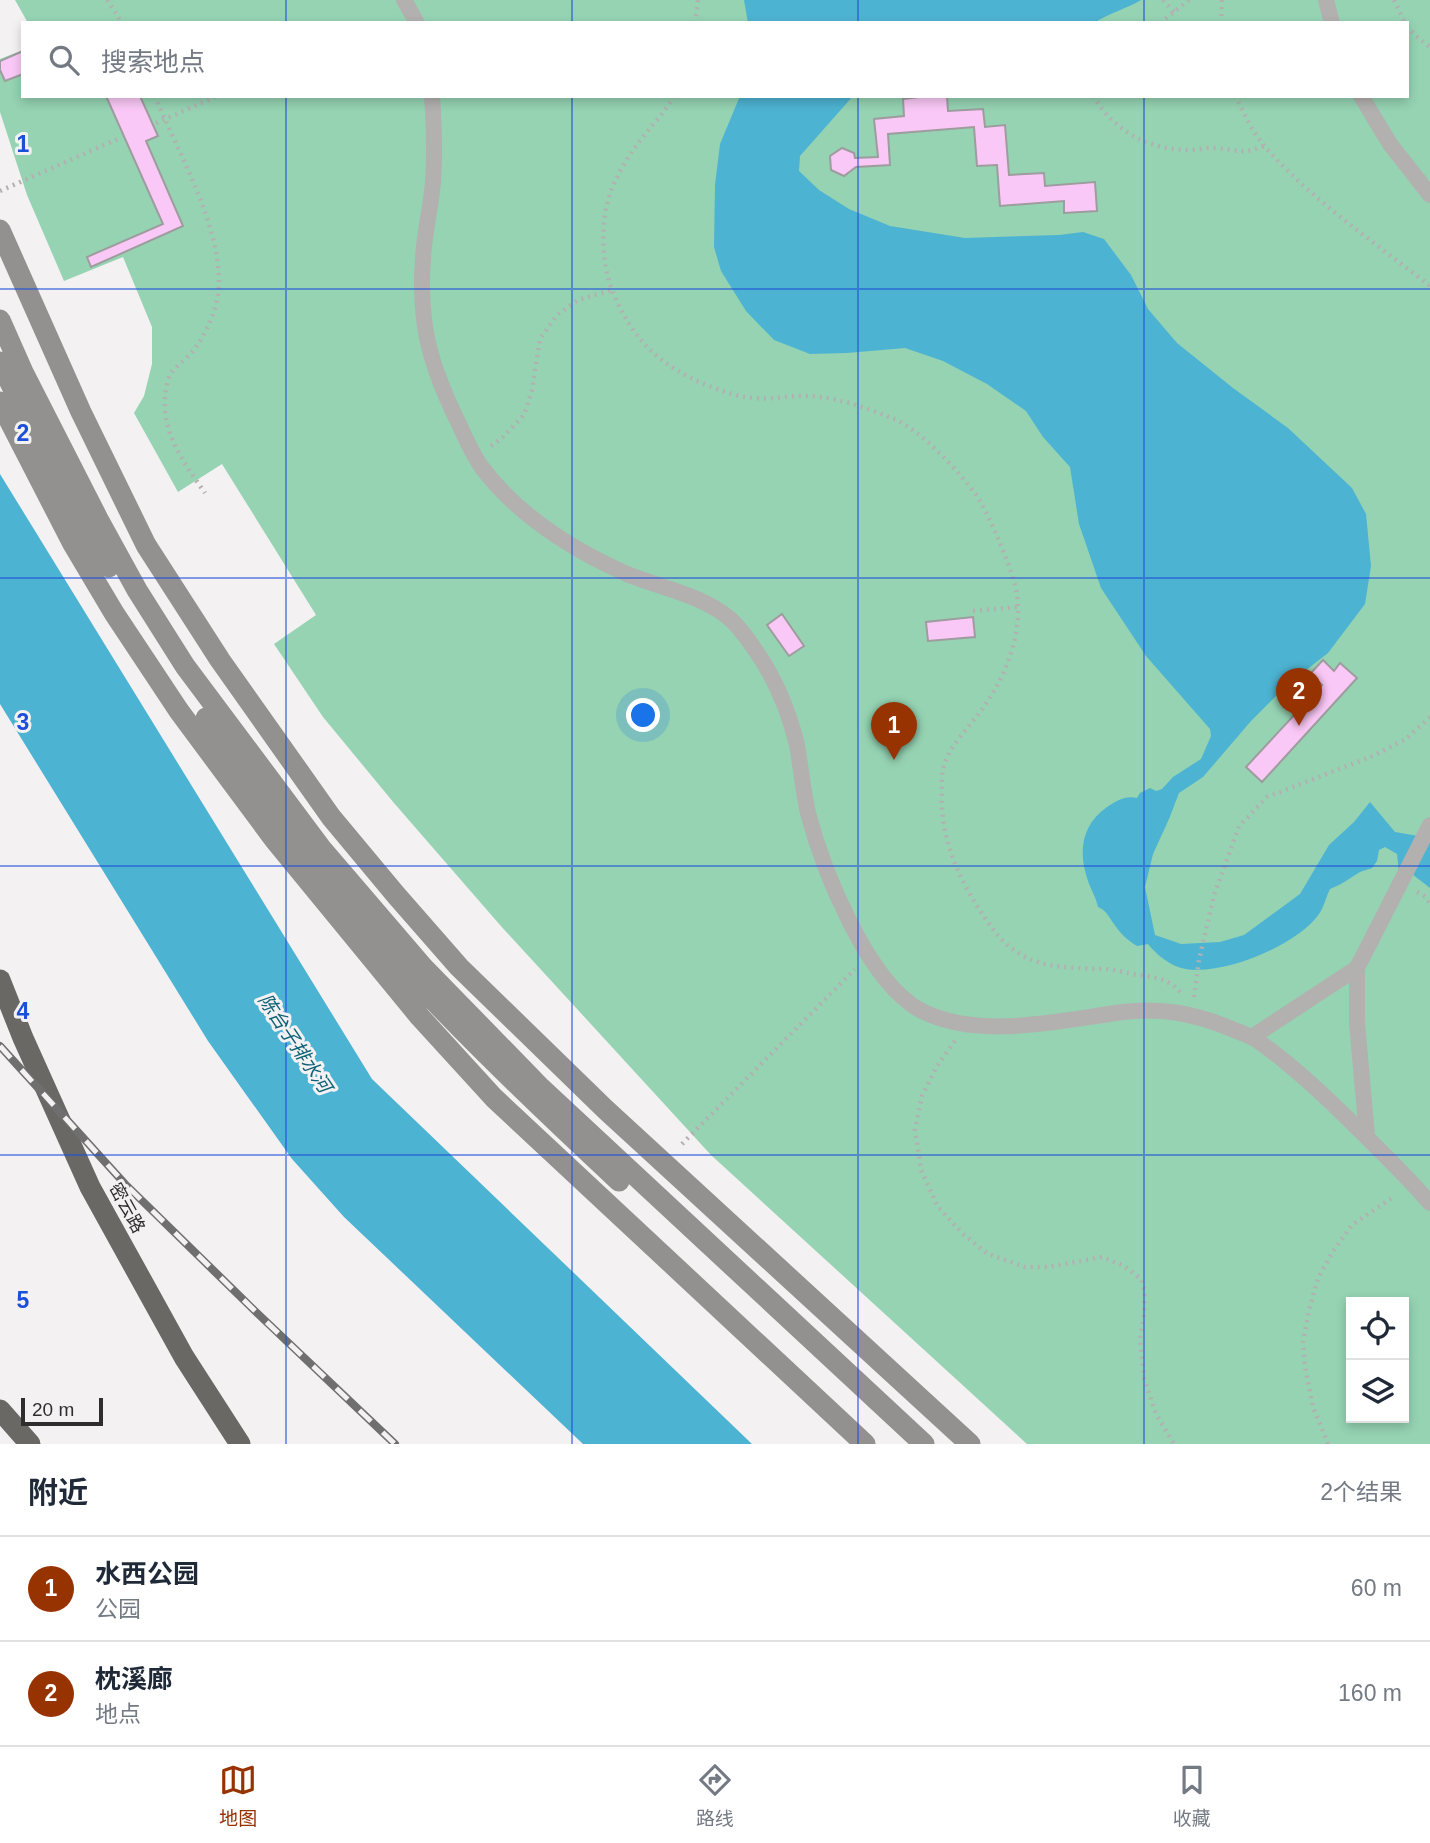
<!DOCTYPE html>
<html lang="zh">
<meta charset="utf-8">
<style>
:root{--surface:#fff;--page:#f2f2f3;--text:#1f2937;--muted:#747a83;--line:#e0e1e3;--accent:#973300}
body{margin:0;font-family:Arial,"Noto Sans SC",sans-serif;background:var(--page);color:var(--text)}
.controls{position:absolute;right:21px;bottom:21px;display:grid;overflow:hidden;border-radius:0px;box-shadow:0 4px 10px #0003}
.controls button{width:63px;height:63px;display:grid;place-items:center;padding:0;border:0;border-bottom:2px solid var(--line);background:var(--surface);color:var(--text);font:35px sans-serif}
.scale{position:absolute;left:21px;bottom:18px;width:82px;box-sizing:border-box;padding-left:7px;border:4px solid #2f2e2f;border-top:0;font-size:19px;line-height:24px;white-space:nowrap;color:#2f2e2f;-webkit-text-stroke:5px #f4f1f3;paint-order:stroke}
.you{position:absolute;left:644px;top:716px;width:24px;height:24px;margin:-18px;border:5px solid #fff;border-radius:50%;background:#1a73e8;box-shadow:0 0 0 10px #1a73e833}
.badge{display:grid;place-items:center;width:46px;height:46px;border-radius:50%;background:var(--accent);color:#fff;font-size:23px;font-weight:700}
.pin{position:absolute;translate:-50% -58px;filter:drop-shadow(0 2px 4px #0008)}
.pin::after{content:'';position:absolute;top:37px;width:24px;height:21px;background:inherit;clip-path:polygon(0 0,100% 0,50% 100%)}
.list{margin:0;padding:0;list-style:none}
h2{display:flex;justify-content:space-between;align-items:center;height:91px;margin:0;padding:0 28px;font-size:30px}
h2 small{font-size:23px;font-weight:400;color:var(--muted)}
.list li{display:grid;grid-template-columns:46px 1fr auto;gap:21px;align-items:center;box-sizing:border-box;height:105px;padding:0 28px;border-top:2px solid var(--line)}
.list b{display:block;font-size:26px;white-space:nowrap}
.list p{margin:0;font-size:23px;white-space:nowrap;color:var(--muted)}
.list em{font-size:23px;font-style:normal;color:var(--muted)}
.icon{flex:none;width:38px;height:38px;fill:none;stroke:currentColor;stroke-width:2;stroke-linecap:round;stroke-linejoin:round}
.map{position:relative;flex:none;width:1430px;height:1444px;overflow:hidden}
.search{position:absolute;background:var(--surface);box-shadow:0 4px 10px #0003;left:21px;right:21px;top:21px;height:77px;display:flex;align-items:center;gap:18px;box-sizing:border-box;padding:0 24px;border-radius:0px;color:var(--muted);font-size:26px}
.sheet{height:301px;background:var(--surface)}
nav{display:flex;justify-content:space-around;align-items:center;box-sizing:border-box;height:98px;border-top:2px solid var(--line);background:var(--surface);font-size:19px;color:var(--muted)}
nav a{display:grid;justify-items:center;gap:4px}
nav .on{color:var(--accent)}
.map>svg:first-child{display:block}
.green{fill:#95d3b3;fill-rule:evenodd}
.water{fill:#4db3d2}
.building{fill:#fac8f6;stroke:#9e9c9e;stroke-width:2}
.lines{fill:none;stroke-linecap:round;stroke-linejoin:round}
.path{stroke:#b3b0b2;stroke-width:4.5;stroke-dasharray:2 5;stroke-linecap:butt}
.lane{stroke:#b2b1b0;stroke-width:16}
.secondary{stroke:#939190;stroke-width:21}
.highway{stroke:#696865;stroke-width:21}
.rail-casing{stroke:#706f70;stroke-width:8}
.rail{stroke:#f4f1f3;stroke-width:5;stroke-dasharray:16;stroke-linecap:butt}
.grid{fill:none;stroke:#1d4ed8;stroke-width:2;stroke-opacity:0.55}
.labels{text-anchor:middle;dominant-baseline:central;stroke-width:6;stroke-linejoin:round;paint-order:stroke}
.street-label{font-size:18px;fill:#2f2e2f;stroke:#f4f1f3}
.water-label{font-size:19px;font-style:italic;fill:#0b6176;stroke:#f4f1f3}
.grid-label{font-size:23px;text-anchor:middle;font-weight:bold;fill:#1d4ed8;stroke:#f4f1f3;stroke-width:6;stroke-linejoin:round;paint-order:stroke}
</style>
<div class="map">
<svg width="1430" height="1444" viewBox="0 0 1430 1444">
<rect width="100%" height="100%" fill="#f4f1f3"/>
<path class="green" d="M15,0H1430V1444H1027L711,1155L500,925L394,803L323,717L274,644L316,615L222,464L178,492L134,413L144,396L152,364V327L123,257L64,281L27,195L0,112V59L23,50V96H1407V23H28ZM1351,1302H1404V1418H1351Z"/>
<path class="water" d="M744,0H1141C1126,9 1109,13 1094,23H748Z
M740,96H853L800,156L799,171L819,190L849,209L890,226L965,238L1059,235L1083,232L1104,239L1131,275L1148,309L1177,343L1233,388L1288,428L1352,488L1366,514L1371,566L1365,604L1328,653L1287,685L1251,721L1203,777L1179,793L1169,819L1153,854L1145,887L1155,935L1181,944L1220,942L1244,935L1300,894L1329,845L1354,822L1370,802L1395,832L1430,838V888L1412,874L1399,872L1397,854L1385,847L1379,850L1377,861L1372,868L1360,872L1341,884L1330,889C1326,897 1324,907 1319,914C1297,946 1215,980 1178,967C1167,963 1155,953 1148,944L1137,946C1127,940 1120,933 1114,924C1108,916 1107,911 1098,907C1096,897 1091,890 1088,881C1078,853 1081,825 1107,807C1116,801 1126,795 1137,798L1140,793L1150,788L1156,791L1162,789L1173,777L1201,759L1211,736L1210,729L1146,656L1101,588L1079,524L1070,467L1043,437L1026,411L987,384L943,361L905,348L847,353L810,354L774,340L746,311L721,271L714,247L715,185L720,144Z
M0,474L372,1079L752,1444H583L344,1217L292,1159L208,1041L0,704Z"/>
<path class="building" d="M23,51V74L5,81L0,70V61Z
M106,96H140L158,136L146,141L183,226L91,267L87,257L163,224Z
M927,96H947L948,111L983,109L985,127L1005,125L1009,175L1044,173L1045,186L1095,182L1097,211L1064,213V201L1000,206L997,165L977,166L974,127L888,134L890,165L856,167L844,176L831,170L830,156L842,148L854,153L855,158L878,157L874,119L904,116L903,99Z
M782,614L804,646L789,656L767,625Z
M973,617L975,637L928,641L926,622Z
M1323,660L1334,671L1340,663L1357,678L1262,782L1246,767L1322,685L1310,674Z"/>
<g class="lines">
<path class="path" d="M107,0L122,23
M1163,0L1174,12
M1394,0L1405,23
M695,23L698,0
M1160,23L1189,0
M1221,23L1222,0
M1407,26L1415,35L1430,47
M155,96C178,153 219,221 219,283C219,305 207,334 192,352C186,360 175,366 170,375C167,381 166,390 165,396C162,434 184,463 205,493
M674,96C663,116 646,131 633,150C625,162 616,177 611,191C600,219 601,262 612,290C632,340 660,366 709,386C724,392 739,397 754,398C772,400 790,395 808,396C836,397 867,408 892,418C921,430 958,470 976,495C986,510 993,527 1000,543C1008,563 1018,586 1018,608C1019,643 1003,680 983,708C969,728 949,745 943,769C941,776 942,783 942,790C939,835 958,878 983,915C993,930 1004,945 1020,954C1044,969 1077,968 1105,969C1116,970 1127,973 1138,975C1154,977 1169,979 1180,992
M1093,96C1116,132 1146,149 1189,150C1198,150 1207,147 1216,148C1240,150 1240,155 1264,146
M1235,96C1244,113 1253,133 1265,147C1313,201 1374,242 1430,286
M156,123L217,96
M0,191L120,138
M491,446L503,437L524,415L532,390L540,339L557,315L578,300L612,290
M973,611L1018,607
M1417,892L1424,896L1430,903
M1194,997L1199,960L1214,895L1239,826L1267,797L1373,756L1406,739L1430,717
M955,1041L937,1066L922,1096L915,1129L921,1170L938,1207L963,1234L988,1254L1025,1267H1048L1102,1257L1124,1266L1141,1279L1145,1293L1144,1314L1140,1340L1144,1378L1156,1414L1174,1444
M682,1144L855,969
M1328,1444L1313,1407L1305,1367L1303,1342L1309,1310L1318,1278L1332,1253L1352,1225L1395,1196"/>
<path class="lane" d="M404,0L417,23
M1326,0L1332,23
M432,96C434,125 435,154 433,182C431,208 424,233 423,259C421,281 422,304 425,327C430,360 444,394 459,424C466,439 473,456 483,469C520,517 573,550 627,574C661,588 701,595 729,618C740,627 748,640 756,651C776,680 789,712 797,745C801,768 803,791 808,813C823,870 867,981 920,1010C979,1041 1061,1020 1123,1012C1162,1007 1196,1014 1232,1029C1239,1032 1248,1035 1255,1039C1286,1060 1313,1085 1340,1111C1371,1141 1402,1171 1430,1203
M1361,96L1390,144L1430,195
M1252,1037L1357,968
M1367,1136L1357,1023V968L1430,825"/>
<path class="secondary" d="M0,230L81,412L146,545L220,660L331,817L396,895L459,967L605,1109L970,1444
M0,320L23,372L98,519L137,590L185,666L321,848L423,967L541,1088L924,1444
M0,362L55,474L109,567
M0,402L73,544L114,613L179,711L274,839L420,1017L494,1098L865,1444
M206,718C256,787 305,857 361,921C441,1013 530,1098 619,1181"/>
<path class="highway" d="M0,980L23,1038L90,1187L184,1357L240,1444
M0,1410L30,1444"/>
<defs>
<path id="rail" d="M0,1046L125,1184L256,1312L395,1444"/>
</defs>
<use href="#rail" class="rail-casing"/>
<use href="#rail" class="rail"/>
</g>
<path class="grid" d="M286,0V23M572,0V23M858,0V23M1144,0V23M286,96V1444M572,96V1444M858,96V1444M1144,96V1444M0,289H1430M0,578H1430M0,866H1430M0,1155H1430"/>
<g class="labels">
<g class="street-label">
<text transform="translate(127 1208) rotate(61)">密云路</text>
</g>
<g class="water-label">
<text transform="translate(295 1043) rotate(56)">陈台子排水河</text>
</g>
</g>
<g class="grid-label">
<text x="23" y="152">1</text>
<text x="23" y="441">2</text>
<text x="23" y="730">3</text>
<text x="23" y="1019">4</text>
<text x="23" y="1308">5</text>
</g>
</svg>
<div class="controls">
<button><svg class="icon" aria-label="locate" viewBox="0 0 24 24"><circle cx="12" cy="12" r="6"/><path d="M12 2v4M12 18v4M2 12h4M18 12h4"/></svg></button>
<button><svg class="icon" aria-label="layers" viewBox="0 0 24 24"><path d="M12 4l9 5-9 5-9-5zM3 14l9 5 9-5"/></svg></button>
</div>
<div class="scale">20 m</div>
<div class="you"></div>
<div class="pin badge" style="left:894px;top:760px">1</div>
<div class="pin badge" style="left:1299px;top:726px">2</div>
<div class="search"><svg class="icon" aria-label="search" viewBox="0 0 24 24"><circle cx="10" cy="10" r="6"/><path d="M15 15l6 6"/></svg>搜索地点</div>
</div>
<section class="sheet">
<h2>附近<small>2个结果</small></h2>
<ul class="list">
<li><span class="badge">1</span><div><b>水西公园</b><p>公园</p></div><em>60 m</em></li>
<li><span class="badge">2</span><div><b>枕溪廊</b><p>地点</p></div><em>160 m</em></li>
</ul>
</section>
<nav>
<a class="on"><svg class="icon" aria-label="map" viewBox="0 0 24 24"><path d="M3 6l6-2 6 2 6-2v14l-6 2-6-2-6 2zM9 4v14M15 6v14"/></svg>地图</a>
<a><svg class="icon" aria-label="directions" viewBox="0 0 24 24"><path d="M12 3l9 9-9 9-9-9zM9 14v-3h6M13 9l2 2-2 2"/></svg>路线</a>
<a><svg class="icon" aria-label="saved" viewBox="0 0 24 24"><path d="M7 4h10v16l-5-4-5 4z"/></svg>收藏</a>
</nav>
